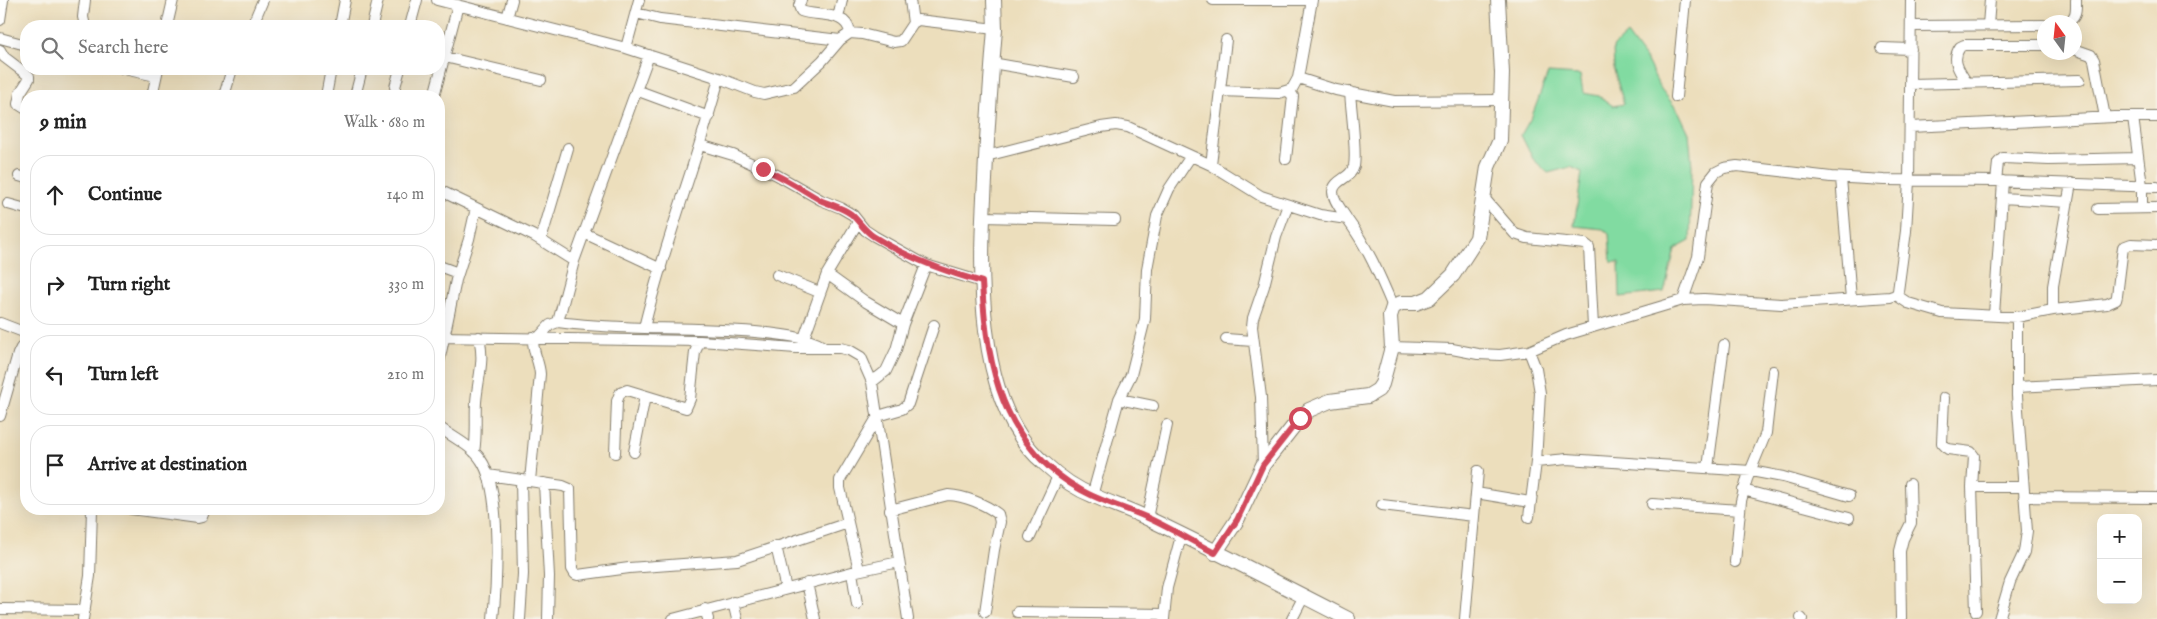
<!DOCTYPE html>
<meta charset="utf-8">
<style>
:root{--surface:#fff;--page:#f6f6f6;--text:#222;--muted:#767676;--line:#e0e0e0}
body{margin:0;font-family:"IM FELL English",serif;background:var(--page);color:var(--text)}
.controls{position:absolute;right:15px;bottom:15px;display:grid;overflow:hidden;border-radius:10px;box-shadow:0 5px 20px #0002}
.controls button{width:45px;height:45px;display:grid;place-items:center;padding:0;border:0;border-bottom:1px solid var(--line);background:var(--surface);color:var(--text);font:25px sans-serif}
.compass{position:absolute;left:2037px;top:15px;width:45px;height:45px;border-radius:50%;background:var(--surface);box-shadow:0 5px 20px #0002;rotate:345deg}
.stop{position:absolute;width:15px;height:15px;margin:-11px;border:4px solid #d1495b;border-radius:50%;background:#fff}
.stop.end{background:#d1495b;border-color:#fff;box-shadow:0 1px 5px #0008}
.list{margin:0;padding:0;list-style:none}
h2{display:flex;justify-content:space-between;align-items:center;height:65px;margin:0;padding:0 20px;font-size:21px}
h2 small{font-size:16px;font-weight:400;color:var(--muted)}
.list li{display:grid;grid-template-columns:32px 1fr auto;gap:15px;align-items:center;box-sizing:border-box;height:80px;margin:0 10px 10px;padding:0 10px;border:1px solid var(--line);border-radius:20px}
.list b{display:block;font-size:19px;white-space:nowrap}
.list em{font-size:16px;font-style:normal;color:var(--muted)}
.icon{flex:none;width:28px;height:28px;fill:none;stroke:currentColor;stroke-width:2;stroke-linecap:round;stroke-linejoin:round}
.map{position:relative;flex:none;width:2157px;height:619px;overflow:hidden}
.search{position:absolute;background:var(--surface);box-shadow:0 5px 20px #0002;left:20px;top:20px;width:425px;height:55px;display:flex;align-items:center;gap:12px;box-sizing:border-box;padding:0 18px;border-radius:20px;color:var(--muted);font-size:19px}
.panel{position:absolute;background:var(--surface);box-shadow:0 5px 20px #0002;left:20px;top:90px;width:425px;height:425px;border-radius:20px}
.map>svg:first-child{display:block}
.green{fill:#81dba1;stroke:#4e7c5e}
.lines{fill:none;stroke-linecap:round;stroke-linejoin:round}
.street-casing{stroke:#847d6c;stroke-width:12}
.secondary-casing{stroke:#847d6c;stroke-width:16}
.street{stroke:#fff;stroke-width:10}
.secondary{stroke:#fff;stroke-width:14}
.route{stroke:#d1495b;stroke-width:6}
</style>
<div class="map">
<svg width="2157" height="619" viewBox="0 0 2157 619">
<rect width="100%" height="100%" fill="#f7f3e8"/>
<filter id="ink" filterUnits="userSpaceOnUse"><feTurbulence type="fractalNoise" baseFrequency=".02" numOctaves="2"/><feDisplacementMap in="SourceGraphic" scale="10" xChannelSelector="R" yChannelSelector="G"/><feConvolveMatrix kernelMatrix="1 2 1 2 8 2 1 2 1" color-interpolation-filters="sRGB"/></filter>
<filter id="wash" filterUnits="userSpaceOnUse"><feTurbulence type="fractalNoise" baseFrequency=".0096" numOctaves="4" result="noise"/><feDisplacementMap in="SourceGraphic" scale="20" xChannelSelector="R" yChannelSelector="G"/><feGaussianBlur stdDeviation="1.12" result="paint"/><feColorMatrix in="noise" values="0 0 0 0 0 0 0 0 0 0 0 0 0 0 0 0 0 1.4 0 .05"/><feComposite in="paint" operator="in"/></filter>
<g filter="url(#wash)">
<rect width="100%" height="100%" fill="#ecdebc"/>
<path class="green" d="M1627,34L1647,61L1661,89L1679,112L1689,133L1692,166L1690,241L1675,249L1664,292L1620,297L1619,262H1611L1609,234L1603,229L1574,226L1582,172L1571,167L1548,173L1533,159L1521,135L1532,116L1548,73L1580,75L1583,93L1599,96L1613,106L1624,104L1614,70L1613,47Z"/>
</g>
<g filter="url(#ink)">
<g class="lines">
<defs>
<path id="street" d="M437,0L626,48L719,78L755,92L764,94L794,87L822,61L840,40L850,33L862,34L894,42L901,41L913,23L918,20L995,29
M801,0L799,6L801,11C816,17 847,10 850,33
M910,0L913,23
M1213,0H1312
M636,13L660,19L840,40
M507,18L512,0
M838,18L842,0
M0,20L3,0
M2068,22C2077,17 2076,10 2076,0
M1988,25L1990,0
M85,26L83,17L85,0
M167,26L173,0
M252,26L263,0
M340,26L345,0
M372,26L378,0
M410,26L417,0
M1911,26L2044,25
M0,38L26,45
M626,48L639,0
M1882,48L1911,49
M2074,49L2091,55L2094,60L2105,117
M0,50L4,57L29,76V79L20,93L18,104L26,109
M445,57L541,80
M992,63L1074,77
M124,69L156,76
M1298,78L1336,90L1394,101L1502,100
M1967,83C1959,71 1951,60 1960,47L1964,45H2044
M1910,84L2080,80
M395,87L400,69
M636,90L709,117
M1220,91L1279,93L1292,89L1298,78L1312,0
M152,96L158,69
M224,96L232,69
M326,96L331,69
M355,96L362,69
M434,96L458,5
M1676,97L1685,0
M2133,117L2142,186V208
M1910,127L2114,117H2157
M700,145L733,155L777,175L821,200L841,208L853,215L865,230L874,236L926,265L982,282
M986,156L1101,127L1116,125L1128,127L1211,165L1261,196L1320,215L1347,219C1367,246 1380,276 1393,307
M1286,159L1293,96L1289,92
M1211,165L1226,40
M19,176L26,178
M1841,178L1851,299
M1996,181L1998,163L2003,158L2049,160L2138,158
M439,190L534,236L574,261
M1484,198L1515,234L1527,238L1585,244L1589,247L1593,327
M2002,198L2068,202
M8,204L26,209
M2098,209L2157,208
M983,217L1115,220
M1347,219C1343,212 1333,200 1333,192C1334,179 1351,179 1354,166C1357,151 1351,110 1350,92
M584,233L661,269
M541,240L568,148
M439,266L458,273
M827,274L866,302L903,324
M777,275L819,292
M1896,295L1908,303L1942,313L2017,317L2053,310L2107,304L2116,300L2117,296L2123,247L2131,244L2157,245
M1683,300L1698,257L1708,182L1716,172L1724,168L1737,166L1831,177L1884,180L1996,181L2157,187
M2053,310V286L2071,183
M1994,315L2003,181
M558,322L574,261L649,55
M0,323L26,333
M644,328C664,243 697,162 719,78
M439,337L700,341L796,348H840L849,350L861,357L872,382L908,619
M538,338L550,325L558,322C587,326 616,327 645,328C677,329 806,328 824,348
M804,338L827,274L858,222
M1226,339L1253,341
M1392,347L1452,349L1478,354L1500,355L1529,351L1566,335L1683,300L1704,299L1781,304L1890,297L1896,295L1898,291L1906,231L1909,181L1911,0
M439,362L456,280L469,239L476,208
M872,382L886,371L896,350L903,324L926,265
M2017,387L2157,380
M1944,398L1942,443L1948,449L1971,452L1974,456L1972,487L1976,611
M1119,399L1153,406
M0,416L18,354L21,348L26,344
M439,427C452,437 472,446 481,460C502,490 497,583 493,619
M474,452C477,435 475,419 476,402C478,377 485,362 479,337
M634,452L645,396
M615,453L617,401L620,393L627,390L686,408L690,399L695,352L700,341
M1536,462L1567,459L1751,471L1783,477L1849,496
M1263,465L1261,397L1252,327L1253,318L1264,286L1276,237L1288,205
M1708,468L1724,345
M488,475L563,486L570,489L572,569L575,574L578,575L629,568L737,560L848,523
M530,481L540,374C539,360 532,352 533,337
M544,483L549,576L548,619
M1972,487H2023
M1743,490L1849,518
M1476,493L1530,502
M1092,496L1119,399L1131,375L1145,319L1147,269L1157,216L1169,189L1191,156
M2024,497L2157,498
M1652,504L1740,510
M1382,505L1474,516
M131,509L198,518L202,517L205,509
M890,510L948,495C965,496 985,504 998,514L1000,522L994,550L985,612
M1529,517L1536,462L1540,393L1536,369L1529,351
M1147,518L1167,425
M1030,537L1059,474
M776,546L786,589
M1735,562L1741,501L1747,479L1766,433L1773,371
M859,570L840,488V480L878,416L902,409L908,404L934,325
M852,572L857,604
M807,583L815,619
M733,602L737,619
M0,609L85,610
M705,609L708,619
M1017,612L1164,614
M1801,618L1802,619
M83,619L90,576L92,509
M520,619L523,574L521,480
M673,619L852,572L899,562
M1164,619L1167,588L1181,536
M1292,619L1304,596
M1465,619L1478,471
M1901,619L1900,551L1903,539L1911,523L1910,484
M1999,619L2010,582L2024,552L2027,531L2017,396V317"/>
<path id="secondary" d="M994,0L995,29C991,79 987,130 985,180C980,264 973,403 1044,463C1058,476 1076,489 1094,496C1112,504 1131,510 1149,519C1216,551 1282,585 1348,619
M1215,553L1237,520L1263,465L1300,418L1309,410L1330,401L1368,396L1378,390L1382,384L1392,347L1390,316L1393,307L1401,303H1416L1429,298L1453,275L1477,238L1488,167L1500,140L1502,73L1498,0"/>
</defs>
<use href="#street" class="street-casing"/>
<use href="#secondary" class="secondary-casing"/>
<use href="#street" class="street"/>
<use href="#secondary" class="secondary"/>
</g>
</g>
<g class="lines" filter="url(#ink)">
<path class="route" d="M763,169C784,177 801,189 820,200C831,205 841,207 851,214C859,221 864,230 873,236C907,258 943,271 982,282C986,366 1002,445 1081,490C1102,502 1126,508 1148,518C1170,528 1192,541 1215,553L1237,520L1263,465L1300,418"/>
</g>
</svg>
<div class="controls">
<button>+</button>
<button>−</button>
</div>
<svg class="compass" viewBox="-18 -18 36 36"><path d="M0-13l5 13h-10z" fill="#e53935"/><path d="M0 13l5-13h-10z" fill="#767676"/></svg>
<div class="stop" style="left:1300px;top:418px"></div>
<div class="stop end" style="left:763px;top:169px"></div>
<div class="search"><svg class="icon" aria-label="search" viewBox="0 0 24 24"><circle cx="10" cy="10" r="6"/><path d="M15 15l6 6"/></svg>Search here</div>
<section class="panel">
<h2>9 min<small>Walk · 680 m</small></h2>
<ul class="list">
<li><svg class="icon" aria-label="ahead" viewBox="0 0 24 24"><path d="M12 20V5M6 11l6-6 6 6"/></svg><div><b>Continue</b></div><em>140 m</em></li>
<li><svg class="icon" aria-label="right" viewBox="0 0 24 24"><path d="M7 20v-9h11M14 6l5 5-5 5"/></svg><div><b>Turn right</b></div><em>330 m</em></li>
<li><svg class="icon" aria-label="left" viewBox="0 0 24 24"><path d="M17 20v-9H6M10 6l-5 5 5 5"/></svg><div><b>Turn left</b></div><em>210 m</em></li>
<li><svg class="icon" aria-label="arrive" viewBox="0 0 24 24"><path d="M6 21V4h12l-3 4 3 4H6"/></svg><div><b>Arrive at destination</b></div></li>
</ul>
</section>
</div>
